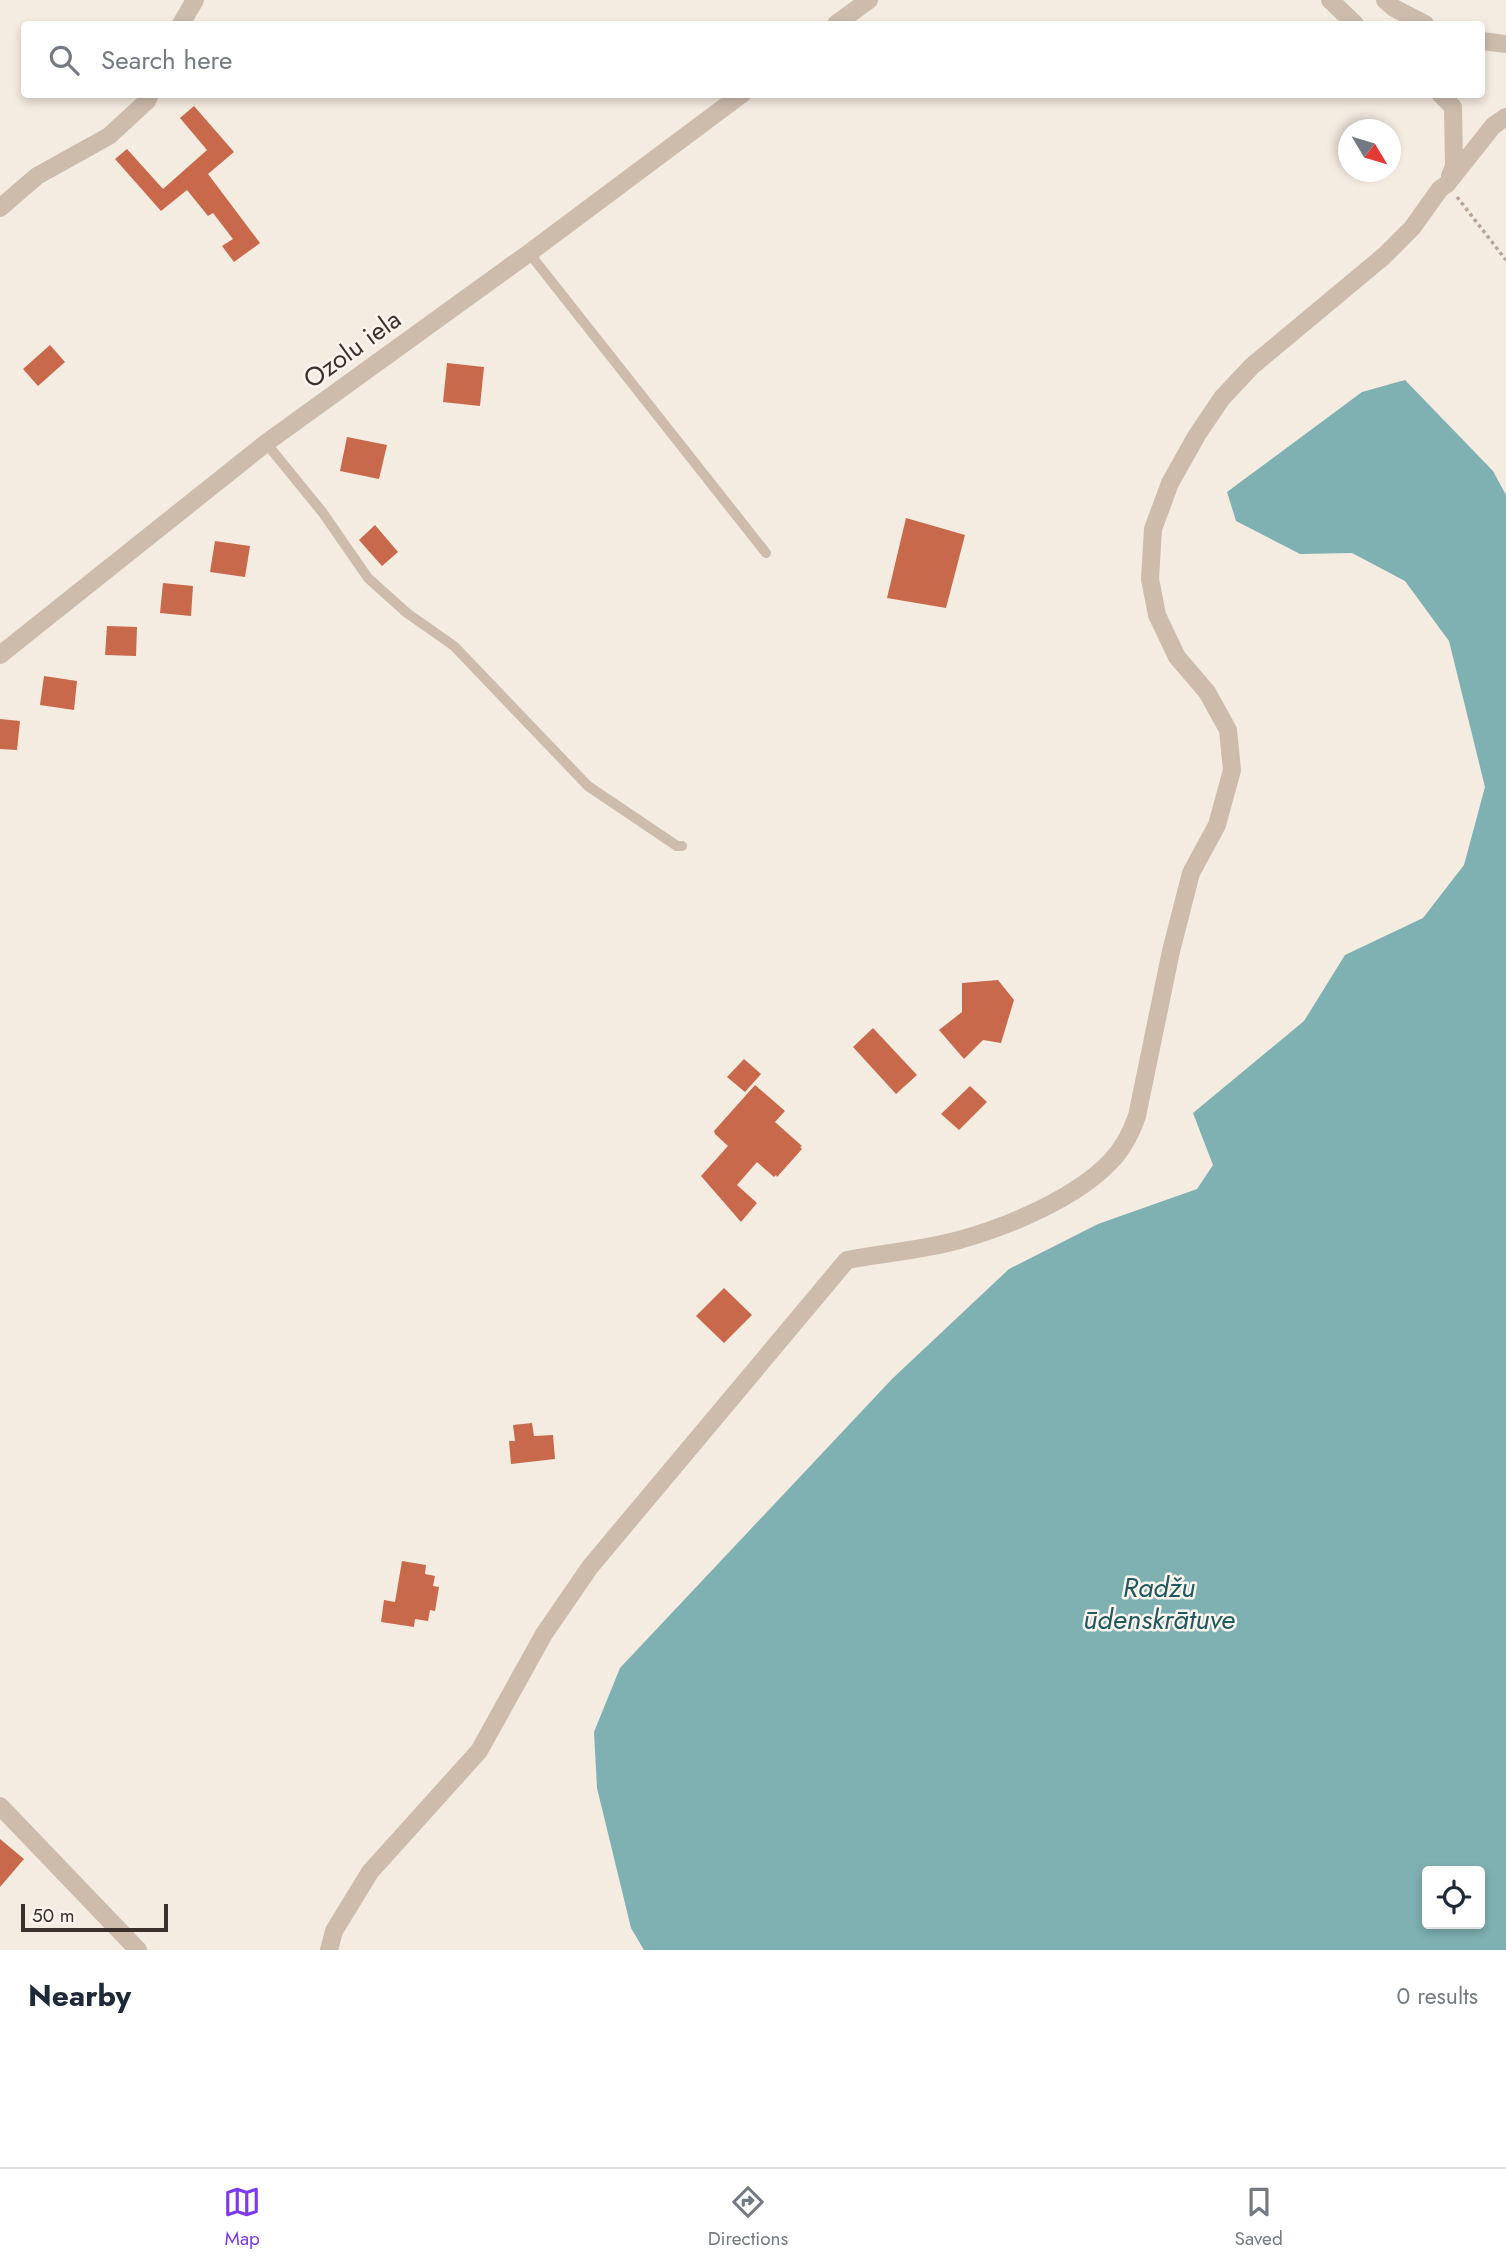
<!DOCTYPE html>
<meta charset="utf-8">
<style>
:root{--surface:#fff;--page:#f6f6f7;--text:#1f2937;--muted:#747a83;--line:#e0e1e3;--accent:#7c3aed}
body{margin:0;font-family:Jost,sans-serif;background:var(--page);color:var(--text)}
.controls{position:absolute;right:21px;bottom:21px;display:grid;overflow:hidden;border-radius:7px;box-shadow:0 4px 10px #0003}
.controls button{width:63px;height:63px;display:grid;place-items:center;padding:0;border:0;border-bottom:2px solid var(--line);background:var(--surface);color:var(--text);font:35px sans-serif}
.compass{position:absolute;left:1338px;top:119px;width:63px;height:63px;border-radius:50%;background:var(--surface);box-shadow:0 4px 10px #0003;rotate:128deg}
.scale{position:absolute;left:21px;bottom:18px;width:147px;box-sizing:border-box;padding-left:7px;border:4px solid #3b302b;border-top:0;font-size:19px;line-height:24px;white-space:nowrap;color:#3b302b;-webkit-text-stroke:5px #fbf5ee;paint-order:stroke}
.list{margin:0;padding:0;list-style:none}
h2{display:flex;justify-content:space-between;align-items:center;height:91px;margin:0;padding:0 28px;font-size:30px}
h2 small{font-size:23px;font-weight:400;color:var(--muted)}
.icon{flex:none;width:38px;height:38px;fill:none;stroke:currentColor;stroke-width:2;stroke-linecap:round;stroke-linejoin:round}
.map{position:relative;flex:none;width:1506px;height:1950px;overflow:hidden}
.search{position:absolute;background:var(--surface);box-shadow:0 4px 10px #0003;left:21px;right:21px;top:21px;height:77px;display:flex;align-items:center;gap:18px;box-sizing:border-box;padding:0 24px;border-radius:7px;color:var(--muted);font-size:26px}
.sheet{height:217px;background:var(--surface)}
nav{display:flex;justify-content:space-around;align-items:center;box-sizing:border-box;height:98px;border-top:2px solid var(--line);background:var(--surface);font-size:19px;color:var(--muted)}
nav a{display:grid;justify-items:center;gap:4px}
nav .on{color:var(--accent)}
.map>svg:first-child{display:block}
.water{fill:#7fb0b2;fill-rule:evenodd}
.building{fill:#c8694b}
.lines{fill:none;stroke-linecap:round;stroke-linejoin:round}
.path{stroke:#b9a596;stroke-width:3.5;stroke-dasharray:3.5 3.5;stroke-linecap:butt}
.service{stroke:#cdbbac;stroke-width:10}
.minor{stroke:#cdbbac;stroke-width:18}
.tertiary{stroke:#cdbbac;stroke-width:18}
.labels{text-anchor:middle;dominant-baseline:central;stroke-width:5;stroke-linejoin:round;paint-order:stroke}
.street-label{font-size:26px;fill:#3b302b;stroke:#fbf5ee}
.water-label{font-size:28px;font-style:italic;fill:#1f5a5e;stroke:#fbf5ee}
</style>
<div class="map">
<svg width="1506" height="1950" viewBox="0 0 1506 1950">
<rect width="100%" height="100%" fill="#f4ebe1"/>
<path class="water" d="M1405,380L1493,471L1506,495V1950H644L631,1928L597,1788L594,1732L620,1668L892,1379L1009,1269L1098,1224L1197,1189L1213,1165L1193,1113L1304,1021L1345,955L1423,918L1464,865L1485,787L1449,641L1405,581L1352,553L1300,554L1236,521L1227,492L1362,392ZM1427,1871H1480V1924H1427Z"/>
<path class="building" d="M194,106L234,152L208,174L260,243L234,262L222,246L233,239L213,213L208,216L187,190L161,211L115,159L127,149L163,189L207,150L180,118Z
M50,345L65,362L38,386L23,369Z
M447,363L484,367L480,406L443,402Z
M347,437L387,445L379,479L340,471Z
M906,518L965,535L946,608L887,598Z
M375,525L398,552L382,566L359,540Z
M215,541L250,546L245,577L210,572Z
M163,583L193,586L191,616L160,613Z
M107,626L137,627L136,656L105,655Z
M44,676L77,681L74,710L40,705Z
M0,719L20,721L17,750L0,749Z
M998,980L1014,1000L1001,1043L983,1040L964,1059L939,1030L962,1012V983Z
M873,1028L917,1075L896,1094L853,1047Z
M744,1059L761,1074L745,1092L727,1077Z
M755,1085L785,1111L775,1122L802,1146L800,1147L802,1149L777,1177L776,1175L774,1177L757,1162L737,1185L757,1203L741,1222L701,1176L728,1146L715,1134L714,1131Z
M970,1086L987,1102L959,1130L941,1114Z
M724,1288L752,1315L724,1343L696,1316Z
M532,1423L534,1436L553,1435L555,1459L511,1464L509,1441H515L513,1425Z
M402,1561L426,1565L425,1574L435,1576L433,1586L439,1587L435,1611L430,1610L428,1621L415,1619L414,1627L381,1622L384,1600L395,1602Z
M0,1839L24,1859L0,1887Z"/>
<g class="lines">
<path class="path" d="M1457,197L1506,260"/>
<path class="service" d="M529,253L766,553
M266,443L323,513L368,578L407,613L454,646L588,786L677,846H682"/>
<path class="minor" d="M1330,0L1355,24
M1385,0L1394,8L1425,24
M181,24L195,0
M836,24L869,0
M1482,41L1506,44
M1440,94L1453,107L1454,166L1450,176
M0,208L37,176L109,136L147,101L150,94
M0,655L266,443L529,253L742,94
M329,1950L334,1931L370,1872L479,1751L544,1634L590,1567L847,1260C883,1253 924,1250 959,1240C1007,1227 1076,1198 1110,1162C1123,1149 1131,1133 1137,1116L1171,951L1191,873L1217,825L1232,770L1228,730L1207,692L1177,657L1157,615L1150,579L1153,529L1170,483L1197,435L1222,398L1252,366L1384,256L1412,228L1440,189L1447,184L1493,126L1506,117"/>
<path class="tertiary" d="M0,1806L138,1950"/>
</g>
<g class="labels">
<g class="street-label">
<text transform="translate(352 349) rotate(-36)">Ozolu iela</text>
</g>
<g class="water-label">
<text x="1159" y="1587">Radžu<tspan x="1159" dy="32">ūdenskrātuve</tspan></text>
</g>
</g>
</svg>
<div class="controls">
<button><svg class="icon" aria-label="locate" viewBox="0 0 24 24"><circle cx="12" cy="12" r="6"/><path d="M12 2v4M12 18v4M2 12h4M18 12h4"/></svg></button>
</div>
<svg class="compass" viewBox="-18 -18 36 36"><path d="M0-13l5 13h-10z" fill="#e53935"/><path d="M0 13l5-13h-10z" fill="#747a83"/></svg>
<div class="scale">50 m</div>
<div class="search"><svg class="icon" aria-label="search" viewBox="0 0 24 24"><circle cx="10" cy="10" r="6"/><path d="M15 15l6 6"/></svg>Search here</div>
</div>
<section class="sheet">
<h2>Nearby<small>0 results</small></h2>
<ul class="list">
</ul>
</section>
<nav>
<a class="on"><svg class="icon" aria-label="map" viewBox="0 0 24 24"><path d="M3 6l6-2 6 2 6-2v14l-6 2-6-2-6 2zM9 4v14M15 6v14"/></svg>Map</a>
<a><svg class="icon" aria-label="directions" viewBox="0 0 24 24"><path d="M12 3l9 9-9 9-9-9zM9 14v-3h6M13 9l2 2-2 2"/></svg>Directions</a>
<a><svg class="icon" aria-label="saved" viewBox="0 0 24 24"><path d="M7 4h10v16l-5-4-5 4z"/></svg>Saved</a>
</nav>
